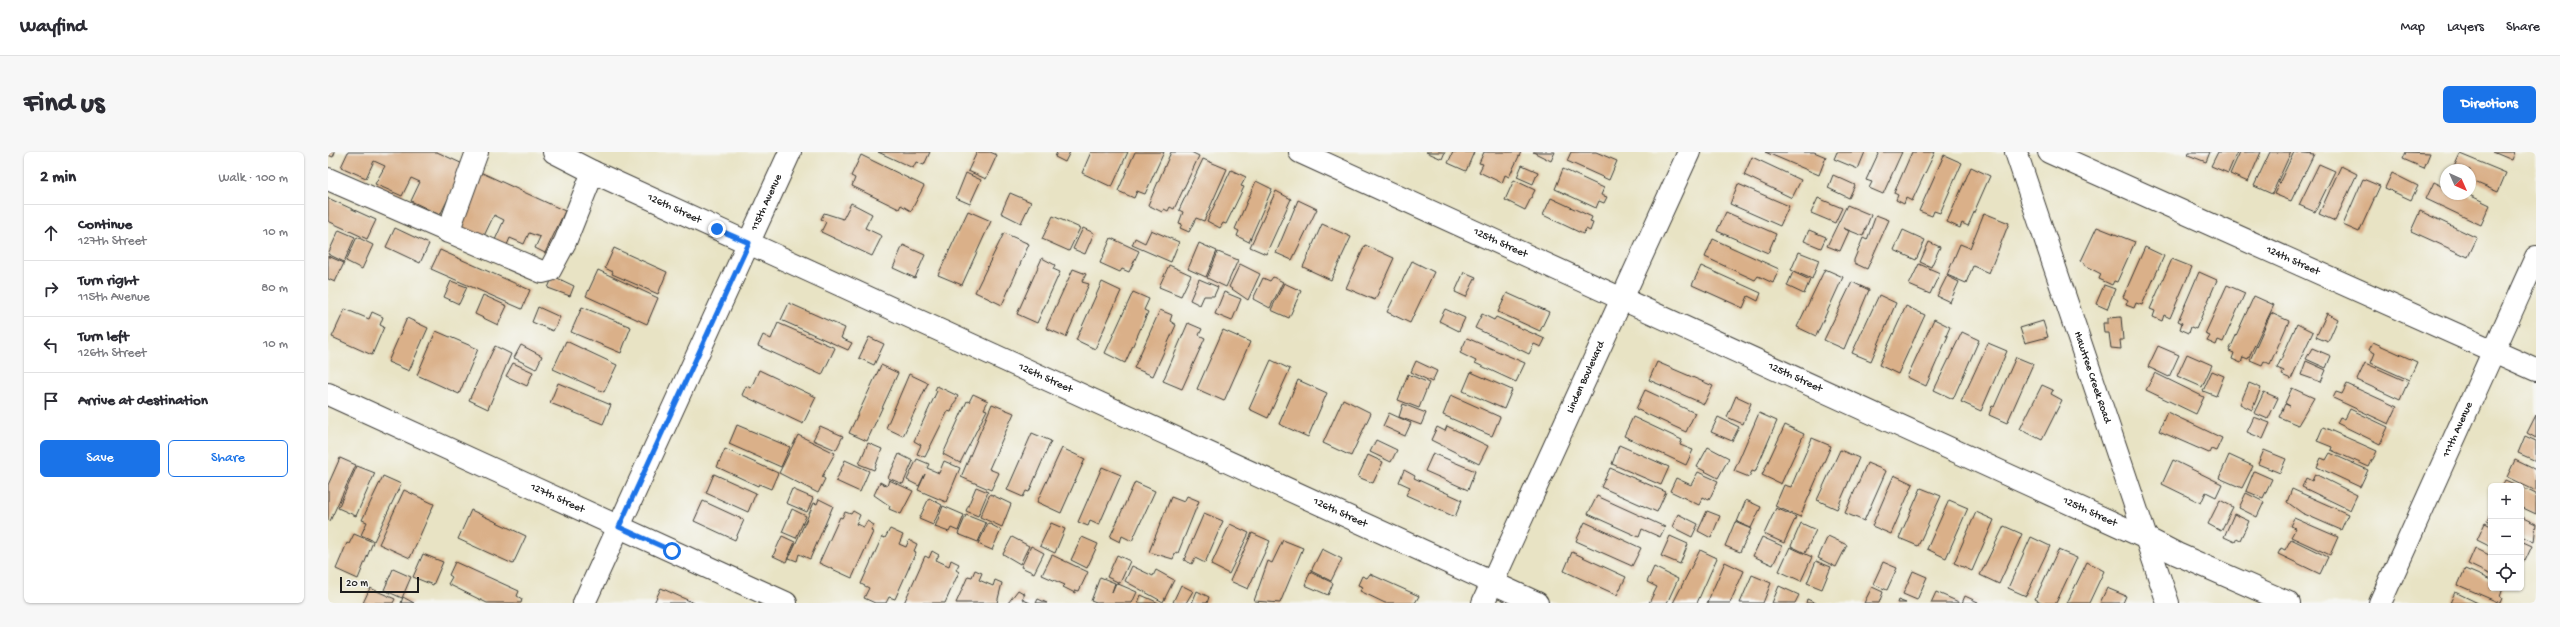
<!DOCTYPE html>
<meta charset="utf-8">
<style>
:root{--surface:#fff;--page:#f7f7f7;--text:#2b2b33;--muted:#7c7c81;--line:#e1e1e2;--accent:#1a73e8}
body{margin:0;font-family:"Gochi Hand",sans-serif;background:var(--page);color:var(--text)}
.controls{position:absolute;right:12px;bottom:12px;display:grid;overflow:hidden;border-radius:6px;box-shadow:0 1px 3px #0004}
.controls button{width:36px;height:36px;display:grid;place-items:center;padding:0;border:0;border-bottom:1px solid var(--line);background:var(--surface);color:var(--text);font:20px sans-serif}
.compass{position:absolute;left:2112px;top:12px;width:36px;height:36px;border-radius:50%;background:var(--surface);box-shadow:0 1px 3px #0004;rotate:135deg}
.scale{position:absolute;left:12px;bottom:10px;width:79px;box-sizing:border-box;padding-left:4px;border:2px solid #1c1c1c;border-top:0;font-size:11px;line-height:14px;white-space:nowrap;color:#1c1c1c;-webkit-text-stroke:3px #f6f6f2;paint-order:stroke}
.stop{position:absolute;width:12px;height:12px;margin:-9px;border:3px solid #1a73e8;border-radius:50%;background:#fff}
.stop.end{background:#1a73e8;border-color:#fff;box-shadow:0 1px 4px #0008}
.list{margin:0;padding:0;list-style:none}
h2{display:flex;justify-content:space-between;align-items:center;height:52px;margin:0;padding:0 16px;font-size:17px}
h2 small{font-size:13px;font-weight:400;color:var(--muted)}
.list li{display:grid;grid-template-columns:26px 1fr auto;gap:12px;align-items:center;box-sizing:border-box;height:56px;padding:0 16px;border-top:1px solid var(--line)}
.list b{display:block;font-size:15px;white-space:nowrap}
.list p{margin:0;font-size:13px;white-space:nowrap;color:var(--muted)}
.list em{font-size:13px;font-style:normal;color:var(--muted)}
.actions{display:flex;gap:8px;padding:12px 16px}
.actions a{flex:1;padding:9px 0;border:1px solid var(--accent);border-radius:6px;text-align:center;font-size:14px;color:var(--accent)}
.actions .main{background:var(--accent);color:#fff}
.icon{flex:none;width:22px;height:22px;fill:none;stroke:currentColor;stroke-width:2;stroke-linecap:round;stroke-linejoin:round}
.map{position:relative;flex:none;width:2208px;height:451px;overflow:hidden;border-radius:6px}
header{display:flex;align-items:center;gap:24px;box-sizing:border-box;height:56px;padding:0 20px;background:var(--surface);border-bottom:1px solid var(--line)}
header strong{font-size:19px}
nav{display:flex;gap:22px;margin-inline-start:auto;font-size:14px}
.intro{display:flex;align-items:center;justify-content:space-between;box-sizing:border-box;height:96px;padding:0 24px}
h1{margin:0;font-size:28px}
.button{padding:10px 18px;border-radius:6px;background:var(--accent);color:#fff;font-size:14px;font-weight:700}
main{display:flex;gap:24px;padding:0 24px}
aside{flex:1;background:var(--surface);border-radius:6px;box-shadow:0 1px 3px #0004}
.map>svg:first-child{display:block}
.building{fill:#dab089}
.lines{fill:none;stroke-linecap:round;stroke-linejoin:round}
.street-casing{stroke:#3b3a35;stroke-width:24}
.secondary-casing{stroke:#3b3a35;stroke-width:24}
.street{stroke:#fff;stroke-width:22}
.secondary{stroke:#fff;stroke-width:22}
.route{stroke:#1a73e8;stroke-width:5}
.labels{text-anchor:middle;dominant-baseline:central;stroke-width:4;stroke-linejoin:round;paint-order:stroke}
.street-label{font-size:11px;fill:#1c1c1c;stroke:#f6f6f2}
</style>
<header>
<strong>Wayfind</strong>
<nav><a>Map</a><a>Layers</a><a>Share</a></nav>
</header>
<div class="intro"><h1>Find us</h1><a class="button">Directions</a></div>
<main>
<aside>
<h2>2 min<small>Walk · 100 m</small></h2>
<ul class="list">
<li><svg class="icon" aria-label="ahead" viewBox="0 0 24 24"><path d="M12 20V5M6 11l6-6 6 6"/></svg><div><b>Continue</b><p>127th Street</p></div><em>10 m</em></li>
<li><svg class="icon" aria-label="right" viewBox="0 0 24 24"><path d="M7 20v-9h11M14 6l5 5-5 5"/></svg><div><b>Turn right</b><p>115th Avenue</p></div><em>80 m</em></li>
<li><svg class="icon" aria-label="left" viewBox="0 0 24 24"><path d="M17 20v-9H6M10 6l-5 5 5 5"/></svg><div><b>Turn left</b><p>126th Street</p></div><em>10 m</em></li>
<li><svg class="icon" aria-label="arrive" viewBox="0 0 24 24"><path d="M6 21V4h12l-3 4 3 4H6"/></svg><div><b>Arrive at destination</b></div></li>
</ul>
<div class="actions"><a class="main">Save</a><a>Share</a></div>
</aside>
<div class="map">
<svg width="2208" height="451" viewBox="0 0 2208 451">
<rect width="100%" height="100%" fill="#f6f6f2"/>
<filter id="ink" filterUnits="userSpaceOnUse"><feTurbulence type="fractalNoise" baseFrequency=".025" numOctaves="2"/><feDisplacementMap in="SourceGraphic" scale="8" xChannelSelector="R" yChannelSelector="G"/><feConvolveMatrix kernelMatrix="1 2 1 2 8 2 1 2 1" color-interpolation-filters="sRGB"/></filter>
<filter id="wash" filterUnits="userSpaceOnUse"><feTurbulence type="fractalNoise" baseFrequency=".012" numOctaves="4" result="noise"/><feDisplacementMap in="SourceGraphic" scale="16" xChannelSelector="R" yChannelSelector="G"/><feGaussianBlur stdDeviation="0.9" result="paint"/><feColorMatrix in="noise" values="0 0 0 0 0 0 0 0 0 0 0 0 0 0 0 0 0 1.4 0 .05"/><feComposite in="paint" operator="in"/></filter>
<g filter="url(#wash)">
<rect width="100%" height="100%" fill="#e8e3c4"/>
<g id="blocks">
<path class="building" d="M0,0H7L5,5L0,3Z
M20,0H109L137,13L112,63L83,49L92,30L83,26L74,44L47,32L57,14L46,9L38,26L13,15Z
M550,0H602L596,13L588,10L585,16Z
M649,0H662L669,3L658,27L640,19Z
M729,0H742L737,10L727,5Z
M763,0H800L784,35L754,21Z
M807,0H836L817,42L809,39L806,46L790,39Z
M843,0H863L871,4L846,57L842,55L840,59L836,57L834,60L820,53Z
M1098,0H1117L1114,7Z
M1125,0H1146L1138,19L1120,11Z
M1156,0H1193L1181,25L1177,23L1174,31L1151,20L1155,12L1151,11Z
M1205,0H1227L1223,9Z
M1243,0H1268L1289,9L1281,28L1239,9Z
M1437,0H1486L1498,5L1491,23Z
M1509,0H1537L1530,17L1506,7Z
M1551,0H1574L1555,42L1541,36L1544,30L1538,28Z
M1584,0H1607L1584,49L1578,46L1576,52L1568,48L1570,43L1566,41Z
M1861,0H1882L1878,10L1860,3Z
M1890,0H1909L1900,21L1883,14Z
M1912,0H1933L1920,30L1902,22Z
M1942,0H1963L1944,42L1926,34Z
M1966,0L1986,2L1963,49L1946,42Z
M2078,0L2102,1L2096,16L2075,7Z
M2165,0H2187L2184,8Z
M2132,2L2178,21L2170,40L2142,28V18L2125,17Z
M533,3L596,34L583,59L573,53L571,57L524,34L527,26L523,24Z
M1616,3L1634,11L1612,61L1606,59L1604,64L1591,59Z
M1424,5L1473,28L1464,46L1416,23Z
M875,7L899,17L876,69L868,66L861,80L852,76L854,72L851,71L855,60L851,58Z
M1991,12L2007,19L1987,60L1971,53Z
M1194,13L1210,20L1205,32L1189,25Z
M2013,14L2029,22L2007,69L1991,62Z
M1643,15L1662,24L1640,74L1634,71L1632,76L1619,70Z
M1235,17L1276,36L1273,43L1279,45L1276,51L1271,49L1268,56L1227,37Z
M903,18L918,25L913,34L916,35L898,72L895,71L892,76L879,69Z
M150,19L237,59L217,101L207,96L212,85L201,81L196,92L182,86L179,93L167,88L176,68L166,63L155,86L127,73Z
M638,21L653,28L642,52L628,46Z
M2064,21L2090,34L2083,48L2057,36Z
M1505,23L1527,33L1521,46L1500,36Z
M2035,27L2052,34L2031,80L2015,73Z
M1186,28L1207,38L1197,58L1177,48Z
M928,29L944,37L921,90L909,84L911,79L907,77Z
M2106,30L2118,36V42H2139L2162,53L2153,73L2098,47Z
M1410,32L1461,54L1452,74L1402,52Z
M948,39L963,47L938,102L922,95Z
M682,41L703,50L693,71L673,61Z
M0,46L48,68L39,87L0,69Z
M1223,46L1264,65L1262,70L1265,71L1262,79L1258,77L1255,82L1215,63Z
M1490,46L1514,56L1507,71L1483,61Z
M970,48L989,57L964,108L948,101Z
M523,51L544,62L537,76L554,84L544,104L493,80L498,70L493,67L496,61L515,67Z
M1519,53L1543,63L1535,84L1515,76L1521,79L1512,99L1499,94Z
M640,59L663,69L634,133L610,123Z
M2092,59L2149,86L2140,105L2083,79Z
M1398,60L1448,82L1440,101L1389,79Z
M1656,61L1681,71L1661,121L1645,114L1638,131L1619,123L1632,92L1642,96Z
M1548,63L1561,68L1539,117L1526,111V108L1535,86L1539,88Z
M725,64L752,76L741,99L714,87Z
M994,72L1023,85L1003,128L975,115Z
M1769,75L1807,90L1789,130L1786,129L1784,133L1771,127L1773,122L1756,113L1757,111L1753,109Z
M67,76L101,92L92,111L58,95Z
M755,76L766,81L757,102L745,97Z
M11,78L27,85L16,110L0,102Z
M823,78L851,90L843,110L804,93L807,86L817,91Z
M1481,78L1498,85L1493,96L1476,89Z
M1575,78L1597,88L1588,108L1566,98Z
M676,81L701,92L674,153L647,140Z
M29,85L45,93L34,117L18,109Z
M783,86L811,99L801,120L794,117L792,120L772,111Z
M1385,87L1451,117L1445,131L1430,124L1427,128L1377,105Z
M1601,90L1612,95L1603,115L1592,110Z
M871,91L889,99L878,125L860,117Z
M575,93L597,103L587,126L565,116Z
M1037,93L1066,106L1047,148L1018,136Z
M1817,95L1836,104L1814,153L1808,151L1806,156L1798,153L1800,148L1795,145Z
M286,96L339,120L330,142L284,122L285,120L277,116Z
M112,98L202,138L194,157L103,117Z
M890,100L910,108L898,135L879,126Z
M1471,100L1491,108L1484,127L1463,118Z
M0,104L16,111L7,130L0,127Z
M714,106L727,113L725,117L732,120L709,171L689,162Z
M1844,107L1864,115L1842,166L1836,163L1834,169L1825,165L1827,159L1822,157Z
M1084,109L1106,120L1082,171L1059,160Z
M912,112L932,122L920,148L901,135Z
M1591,112L1612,121L1602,142L1581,133Z
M841,113L863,123L853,144L831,135Z
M1373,114L1433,141L1430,149L1420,144L1415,156L1364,133Z
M745,117L758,122L754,130L761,132L738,185L718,176Z
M1497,117L1515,125L1488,184L1469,175Z
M270,118L330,146L319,172L258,144Z
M1136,120L1148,125L1138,145L1127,140Z
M1465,120L1482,128L1476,142L1459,134Z
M1871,120L1889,128L1868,177L1863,175L1861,181L1852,177L1854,171L1850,169Z
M225,124L246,134L242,144L220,136Z
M1619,124L1631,130L1622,150L1609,144Z
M945,125L955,130L942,156L925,147L935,126L942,129Z
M871,127L890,135L886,144H876L872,153L862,148Z
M123,129L139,135L131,152L116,145Z
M774,130L793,139L767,197L748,188Z
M1524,130L1541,138L1516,197L1496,188Z
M956,131L973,139L961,166L943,158Z
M1776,133L1787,137L1779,157L1768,152Z
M1899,133L1917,141L1895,190L1890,188L1888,193L1879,189L1882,184L1877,182Z
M805,140L821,147L816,158L820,160L797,211L777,201Z
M896,140L913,147L904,169L887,162Z
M1179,141L1221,160L1212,179L1170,160Z
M155,143L179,154L170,173L147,162Z
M1551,143L1568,151L1543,209L1524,201Z
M1926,144L1946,153L1920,207L1915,205L1913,211L1904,207L1906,201L1901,199Z
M461,151L517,176L513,186L524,191L520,198L453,168Z
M1578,154L1597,163L1570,222L1551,213Z
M210,155L232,165L225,179L204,170Z
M254,155L303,175L293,201L243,180Z
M17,157L41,167L44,160L55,165L52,173L56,175L44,203L4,185Z
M1117,157L1137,166L1131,179L1111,169Z
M832,158L844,163L842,169L848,173L825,224L806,216Z
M1943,161L1961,169L1942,212L1936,209L1934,213L1922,208Z
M1999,161L2010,167L2000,190L1988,185Z
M1154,162L1166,168L1168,165L1217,187L1213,195L1206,192L1201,202L1147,176Z
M1793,165L1795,188H1792L1793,197L1783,196L1781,181H1776L1775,171H1780V166Z
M79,166L100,176L81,219L60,210Z
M1606,167L1622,175L1618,184H1620L1598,234L1579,225Z
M1715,169L1720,185L1697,191L1692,176Z
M450,171L507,196L494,223L430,194L435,183L443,187Z
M860,171L874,177L871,183L877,186L854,237L835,229Z
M1969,172L1985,180L1963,227L1954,223L1956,219L1949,216Z
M895,178L922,190L896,249L869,237Z
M108,179L150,197L131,242L89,223Z
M1634,180L1651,188L1625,247L1606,238Z
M541,185L556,192L546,213L531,206Z
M1139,186L1197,211L1188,230L1147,211L1148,209L1132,201Z
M238,189L289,213L276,240L225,217Z
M2045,190L2089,210L2081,228L2043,211L2047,201L2041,198Z
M1660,191L1679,199L1653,259L1633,250Z
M193,193L214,204L208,217L186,206Z
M167,194L183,202L160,257L141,248Z
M1830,194L1851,203L1841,225L1820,215Z
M1984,196L2003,204L1998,216L1978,207Z
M1859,202L1884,213L1874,235L1849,224Z
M1688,205L1705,212L1679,271L1661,263L1664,254L1666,255Z
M943,208L962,217L940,266L921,257Z
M1088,209L1109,219L1104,230L1083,220Z
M1978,209L1998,218L1993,230L1973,223Z
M1329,210L1385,234L1376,252L1321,228Z
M185,211L205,220L199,234L178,224Z
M2037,211L2080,230L2072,248L2029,228Z
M553,213L570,221L539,289L521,281Z
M431,218L488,245L475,272L414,243L418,234L423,236Z
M1884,219L1896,224L1888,244L1875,239Z
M1143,220L1184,238L1176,257L1135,239Z
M1827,221L1876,245L1868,262L1818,238Z
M581,222L600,231L575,284L558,276Z
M1080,222L1101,231L1091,256L1070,248Z
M970,228L999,241L980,285L951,272Z
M230,231L283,253L275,272L222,251Z
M1921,231L1933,236L1924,258L1912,252Z
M2019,232L2069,255L2061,272L2005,246L2008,240L2014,242Z
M1714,233L1725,238L1723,242L1734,248L1714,288L1692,277Z
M609,234L630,244L623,260L620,259L597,305L589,302L593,293L586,289L609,239L607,238Z
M1964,236L1986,246L1970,273L1951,265L1957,252L1962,254L1957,251Z
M1317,238L1367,261L1358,280L1308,257Z
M1936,240L1950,246L1940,267L1926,261Z
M645,242L660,249L656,257L659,258L632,311L615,302L639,249L641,250Z
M1123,243L1172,265L1164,284L1115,263Z
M1408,244L1423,251L1415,272L1399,265Z
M1015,247L1043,261L1023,304L995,291Z
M664,252L686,261L661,317L671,321L663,338L633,325Z
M1075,252L1098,261L1093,273L1071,265Z
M2022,257L2060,275L2052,292L2009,271L2012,265L2017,267Z
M1839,260L1894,286L1888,299L1883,297L1881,301L1831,279Z
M1061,261L1083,271L1077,284L1055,274Z
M1431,261L1449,269L1427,320L1424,319L1421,325L1406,319Z
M2208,263V286L2199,281Z
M1305,265L1354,288L1352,293L1365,298L1358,313L1296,284Z
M1390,265L1411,275L1404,289L1383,280Z
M1926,265L1942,271L1935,287L1919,280Z
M409,273L462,295L453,315L401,292Z
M1457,273L1476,282L1453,332L1434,323Z
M492,274L515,284L508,298L485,288Z
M1119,274L1160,294L1151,312L1103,288L1109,275L1117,279Z
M1995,275L2049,299L2041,315L2003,298L2004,295L1989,289Z
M704,281L723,289L701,340L698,339L695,345L679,338Z
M470,283L507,301L494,325L497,327L490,341L451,321Z
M2197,284L2208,289V309L2190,301Z
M1484,286L1503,294L1472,365L1447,354L1456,333L1463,335Z
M1048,288L1069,298L1063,310L1042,300Z
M540,291L554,297L546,318L531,312Z
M1291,293L1341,315L1333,333L1284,312Z
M1380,295L1401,306L1390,326L1369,315Z
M734,296L757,307L733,361L709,350Z
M397,297L450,321L443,337L431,332L430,334L389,315Z
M1512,298L1531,306L1509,357L1489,348Z
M1936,298L1958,307L1952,321L1930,312Z
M1105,301L1147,319L1140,338L1097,319Z
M2002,301L2040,318L2032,335L1989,315L1993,306L1998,308Z
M571,302L585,309L575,332L560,326Z
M1040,303L1055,310L1045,331L1030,325Z
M1901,303L1925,314L1914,336L1891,326Z
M12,306L28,313L2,369L0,368V333Z
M589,307L601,312L599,316L611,321L616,309L632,316L618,350L590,338L597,322L591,334L579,328Z
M517,308L541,319L532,340L508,329Z
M1845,308L1894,332L1888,345L1878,340L1873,351L1834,332Z
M2187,308L2208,318V339L2179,325Z
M1539,311L1558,319L1536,369L1517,361Z
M29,314L47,321L28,364L10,356Z
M774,315L793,323L771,373L762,369L760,374L750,370Z
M1282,316L1338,340L1329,360L1273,335Z
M1076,318L1087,324L1086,326L1134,348L1127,365L1078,343L1082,335L1071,330Z
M1926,319L1944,327L1935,346L1918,339Z
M1370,320L1390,329L1381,348L1375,345L1371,353L1342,339L1348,326L1363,333Z
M386,322L428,341L420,360L378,341Z
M1987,322L2029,343L2022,358L1974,335L1978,326L1984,329Z
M1566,323L1585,332L1563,382L1544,374Z
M55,324L73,332L46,389L33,383L39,370L34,368Z
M561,328L585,339L573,362L561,357L562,354L546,343L552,330L559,334Z
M2177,328L2191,334H2174Z
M807,330L827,339L804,389L794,384L792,390L782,385Z
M648,335L660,340L650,364L638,359Z
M2193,335L2208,342V362L2193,355Z
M1593,336L1613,344L1590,394L1571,386Z
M464,337L485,346L479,360L458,351Z
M1964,337L2020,362L2013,378L1974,361L1959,350Z
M76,338L106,352L82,406L51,392Z
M1918,341L1936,350L1929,365L1911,356Z
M662,342L683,352L674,375L652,365Z
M859,344L871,349L850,401L848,400L845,407L821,400L843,345L856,350Z
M1269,344L1337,375L1332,385L1314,377L1311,385L1260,362Z
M601,346L614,353L605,373L591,367Z
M491,347L505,354L482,407L471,402L469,409L461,406L486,351L489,352Z
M1418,348L1433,355L1423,376L1409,370Z
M1621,348L1640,356L1618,406L1599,397Z
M1892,348L1905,355L1893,379L1880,372Z
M375,349L416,368L407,388L366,369Z
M615,354L636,363L630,379L623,376L621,380L607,375Z
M1448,356L1468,365L1456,391L1436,382Z
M464,357L478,364L468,386L454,380Z
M143,358L198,384L185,412L130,387Z
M525,359L532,363L528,372L536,375L539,369L546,373L543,379L545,380L524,426L491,411L512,365L514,366L517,360L523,362Z
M1379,359L1392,364L1383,386L1370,379Z
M1648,360L1666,368L1644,419L1626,411Z
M2163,360V371L2159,369Z
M876,361L895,369L877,411L867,406L864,412L856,408Z
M1350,362L1370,372L1364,385L1344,375Z
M1906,362L1921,369L1912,388L1909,386L1907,390L1896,385Z
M638,363L658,371L650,390L630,382Z
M2193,365L2208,372L2206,390L2193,384Z
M1966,366L2010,385L2002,403L1963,385L1968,376L1962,374Z
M1257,370L1313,396L1304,414L1248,389Z
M1407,370L1423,377L1412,400L1397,394Z
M660,371L673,378L664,398L650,392Z
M723,371L737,377L727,401L712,394Z
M1473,371L1488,378L1477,401L1463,394Z
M2157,371L2163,374V395L2149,388Z
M902,372L921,381L901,422L883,413Z
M1676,374L1694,382L1671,432L1652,423Z
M562,377L575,383L571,392L578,395L581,388L589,392L586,399L588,400L567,447L561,445L558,451H547L536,446L541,436L533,432L554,385L557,386Z
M924,381L942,389L920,437L902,429Z
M26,382L45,390L30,427L8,417L19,391L21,392Z
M454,384L467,390L458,410L445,404Z
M1342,384L1360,392L1352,412L1333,404Z
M1500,384L1519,393L1508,415L1490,406Z
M684,385L701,394L692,412L675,402Z
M754,385L770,392L759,416L743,408Z
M1434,385L1454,394L1445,413L1425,404Z
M1703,385L1722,394L1698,444L1680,436Z
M1963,387L2000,405L1992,422L1950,402L1953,396L1957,398Z
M955,388L975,396L952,451L926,449L940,409L944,411Z
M2193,389L2204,394L2197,409L2193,407Z
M703,394L716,401L706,421L693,415Z
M1462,395L1484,405L1473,429L1451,419Z
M2147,396L2163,404V423L2140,412Z
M994,397L1014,407L1003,429L983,419Z
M1372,398L1389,406L1369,451H1345Z
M1730,398L1749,406L1728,451H1715L1707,447Z
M604,399L611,403L608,408L621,414L623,408L631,412L628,418L631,420L617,451H576L597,404L601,406Z
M1244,400L1298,425L1289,443L1236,419Z
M95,402L115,410L105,433L85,425Z
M724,403L760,420L751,439L747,438V441L735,435L737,433L714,423Z
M789,403L802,409L792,431L779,425Z
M1488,409L1503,415L1494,437L1479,431Z
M127,410L191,439L189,444L194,447L193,451H159L120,432L124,425L121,423Z
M1397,410L1416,419L1402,451H1379Z
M1555,410L1569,416L1559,438L1545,432Z
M1759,410L1776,419L1761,451H1739Z
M804,414L825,424L828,418L846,428L835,450L797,429Z
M1326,415L1350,427L1339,451H1321L1329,435L1319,430Z
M65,417L83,425L74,446L56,438Z
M2137,417L2163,428V436H2175L2172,445L2174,446L2172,451L2130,433Z
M647,418L654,421L651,428L665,434L667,428L674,431L669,451H628L640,424L644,425Z
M1585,419L1599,425L1589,448L1575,442Z
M982,420L1005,431L1000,443L977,433Z
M1042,422L1091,444L1087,451H1057L1032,439L1035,435L1030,433L1034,424L1039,426Z
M1424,423L1443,431L1435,451H1412Z
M772,425L787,431L784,440L788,431L809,440L804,451H768L763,449Z
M853,433L865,439L858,451H847L845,450Z
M1451,434L1471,443L1467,451H1444Z
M1544,435L1555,440L1551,451H1536Z
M42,436L67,447L65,451H35Z
M333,436L366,451H326Z
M1779,436L1798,444L1795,451H1772Z
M690,438L697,442L694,447L702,451H680Z
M869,439L881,445L879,451H864Z
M1608,440L1633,451H1603Z
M2127,440L2150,451H2122Z
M813,443L831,451H810Z
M1637,444L1650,450V451H1634Z
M75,445L86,451H73Z
M710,447L719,451H708Z
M1479,447L1488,451H1478Z
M1570,448L1578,451H1569Z"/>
</g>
</g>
<g filter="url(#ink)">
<use href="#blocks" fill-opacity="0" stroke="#3b3a35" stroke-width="1"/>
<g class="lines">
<defs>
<g id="street">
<path id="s1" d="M226,0L265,20L1209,451"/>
<path id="s2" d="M972,0L1818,386L1849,402L1961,451"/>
<path id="s3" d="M1688,0L1840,451"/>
<path id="s4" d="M1721,0L2208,218"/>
<path d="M0,27L214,120L222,118L237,90L265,20"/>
<path d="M120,80L149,0"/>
<path id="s5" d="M0,242L458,451"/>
<path id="s6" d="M256,451L462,0"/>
<path id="s7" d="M2052,451L2208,105"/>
</g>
<g id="secondary">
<path id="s8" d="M1155,451L1361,0"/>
</g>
</defs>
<use href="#street" class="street-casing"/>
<use href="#secondary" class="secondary-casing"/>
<use href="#street" class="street"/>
<use href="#secondary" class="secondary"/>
</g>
</g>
<g class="lines" filter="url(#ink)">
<path class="route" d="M344,399L291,375L421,91L389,77"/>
</g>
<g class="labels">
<g class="street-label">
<text stroke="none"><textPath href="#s6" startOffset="440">115th Avenue</textPath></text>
<text stroke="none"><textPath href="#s1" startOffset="133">126th Street</textPath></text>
<text stroke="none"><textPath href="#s2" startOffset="220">125th Street</textPath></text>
<text stroke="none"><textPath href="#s4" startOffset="267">124th Street</textPath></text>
<text stroke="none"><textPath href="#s3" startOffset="238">Hawtree Creek Road</textPath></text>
<text stroke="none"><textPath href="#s1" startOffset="541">126th Street</textPath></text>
<text stroke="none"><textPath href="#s8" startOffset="248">Linden Boulevard</textPath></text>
<text stroke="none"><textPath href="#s2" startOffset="544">125th Street</textPath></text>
<text stroke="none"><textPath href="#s7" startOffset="190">111th Avenue</textPath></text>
<text stroke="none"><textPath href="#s5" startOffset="252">127th Street</textPath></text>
<text stroke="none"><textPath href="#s2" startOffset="868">125th Street</textPath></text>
<text stroke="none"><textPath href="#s1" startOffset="865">126th Street</textPath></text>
</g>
</g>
</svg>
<div class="controls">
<button>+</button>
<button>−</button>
<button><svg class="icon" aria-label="locate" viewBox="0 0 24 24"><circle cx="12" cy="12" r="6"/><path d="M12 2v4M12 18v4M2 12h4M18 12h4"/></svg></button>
</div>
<svg class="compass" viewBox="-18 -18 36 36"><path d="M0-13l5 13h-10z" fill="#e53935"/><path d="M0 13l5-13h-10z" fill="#7c7c81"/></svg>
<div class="scale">20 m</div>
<div class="stop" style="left:344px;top:399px"></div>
<div class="stop end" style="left:389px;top:77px"></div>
</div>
</main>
